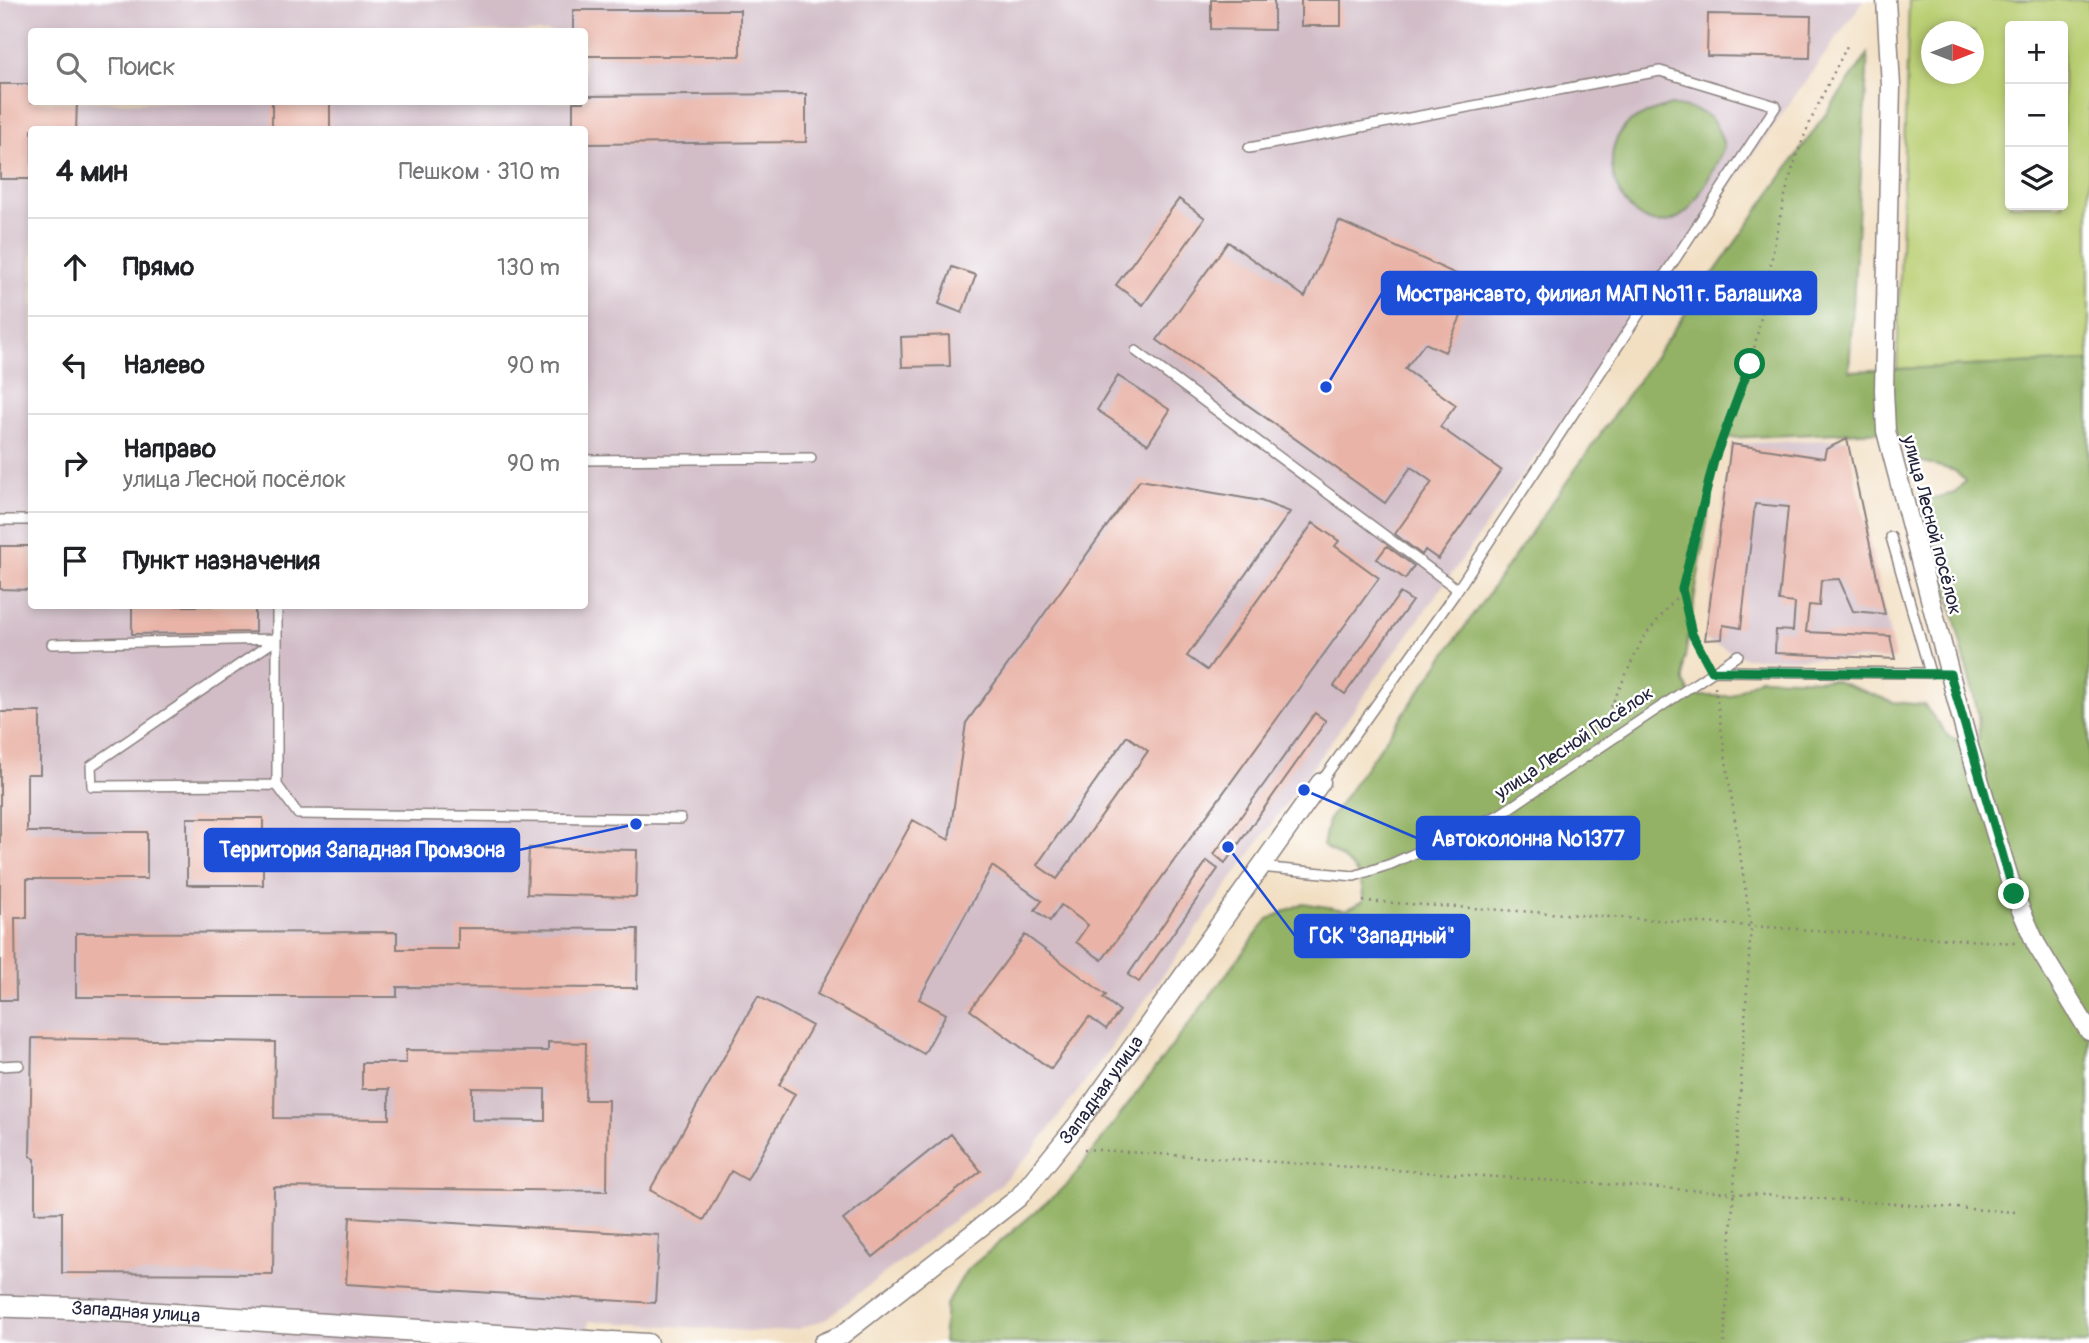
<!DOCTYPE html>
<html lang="ru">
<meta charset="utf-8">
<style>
:root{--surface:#fff;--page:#f2f2f2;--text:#202124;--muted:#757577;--line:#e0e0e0}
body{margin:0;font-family:Pangolin,sans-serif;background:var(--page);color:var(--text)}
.controls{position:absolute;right:21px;top:21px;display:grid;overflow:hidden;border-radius:7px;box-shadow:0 4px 10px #0003}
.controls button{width:63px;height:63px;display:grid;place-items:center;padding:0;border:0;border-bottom:2px solid var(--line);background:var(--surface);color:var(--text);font:35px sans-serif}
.compass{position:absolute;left:1921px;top:21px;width:63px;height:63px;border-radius:50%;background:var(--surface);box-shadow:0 4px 10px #0003;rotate:90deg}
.stop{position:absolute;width:21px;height:21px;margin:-16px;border:5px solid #0b8043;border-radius:50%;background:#fff}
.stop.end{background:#0b8043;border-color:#fff;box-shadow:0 2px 7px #0008}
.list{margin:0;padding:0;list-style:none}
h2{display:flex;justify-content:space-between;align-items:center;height:91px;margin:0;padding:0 28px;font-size:30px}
h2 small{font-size:23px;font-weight:400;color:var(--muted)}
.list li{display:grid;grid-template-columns:46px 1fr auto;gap:21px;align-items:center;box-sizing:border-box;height:98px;padding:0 28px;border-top:2px solid var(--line)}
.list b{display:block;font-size:26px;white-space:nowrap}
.list p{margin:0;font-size:23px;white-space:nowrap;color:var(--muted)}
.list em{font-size:23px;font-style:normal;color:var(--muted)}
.icon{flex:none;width:38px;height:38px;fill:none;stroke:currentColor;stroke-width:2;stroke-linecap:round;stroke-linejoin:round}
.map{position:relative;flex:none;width:2089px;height:1343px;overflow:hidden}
.search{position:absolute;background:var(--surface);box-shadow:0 4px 10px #0003;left:28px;top:28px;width:560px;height:77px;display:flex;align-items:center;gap:18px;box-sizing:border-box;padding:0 24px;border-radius:7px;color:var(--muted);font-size:26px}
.panel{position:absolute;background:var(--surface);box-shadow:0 4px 10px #0003;left:28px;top:126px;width:560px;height:483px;border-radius:7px}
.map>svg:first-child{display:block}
.industrial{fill:#d2bdc7;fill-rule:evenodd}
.green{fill:#bacf73;stroke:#6e7857;stroke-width:2;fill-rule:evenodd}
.forest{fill:#93b265;stroke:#5a6a50;stroke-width:2;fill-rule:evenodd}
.building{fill:#e9b4a7;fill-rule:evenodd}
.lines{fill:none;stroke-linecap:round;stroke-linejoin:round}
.service-casing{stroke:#8a807e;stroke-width:12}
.minor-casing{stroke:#8a807e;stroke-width:21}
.tertiary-casing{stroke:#8a807e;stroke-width:24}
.path{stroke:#8a807e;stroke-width:2.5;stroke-dasharray:2 5;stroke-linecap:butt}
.service{stroke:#fff;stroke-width:9}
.minor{stroke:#fff;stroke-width:18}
.tertiary{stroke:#fff;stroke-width:21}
.route{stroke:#0b8043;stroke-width:9}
.labels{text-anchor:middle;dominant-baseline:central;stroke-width:5;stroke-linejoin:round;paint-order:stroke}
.street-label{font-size:19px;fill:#22223b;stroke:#fff}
.leader{fill:none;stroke:#1d4ed8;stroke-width:2.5}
.callout-dot{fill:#1d4ed8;stroke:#fff;stroke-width:2.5}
.callout{fill:#1d4ed8;stroke:#1d4ed8;stroke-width:2.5}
.callout-label{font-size:21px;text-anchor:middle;font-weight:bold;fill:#fff}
</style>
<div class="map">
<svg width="2089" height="1343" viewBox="0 0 2089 1343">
<rect width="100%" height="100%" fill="#fff"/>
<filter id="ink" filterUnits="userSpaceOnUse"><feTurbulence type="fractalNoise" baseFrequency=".0143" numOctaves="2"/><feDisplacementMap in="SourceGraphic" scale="14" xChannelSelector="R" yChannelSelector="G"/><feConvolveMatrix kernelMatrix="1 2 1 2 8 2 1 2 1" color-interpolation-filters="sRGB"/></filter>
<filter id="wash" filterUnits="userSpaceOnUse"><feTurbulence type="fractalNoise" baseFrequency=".00686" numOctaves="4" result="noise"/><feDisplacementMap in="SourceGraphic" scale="28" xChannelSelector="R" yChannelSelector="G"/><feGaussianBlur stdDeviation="1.57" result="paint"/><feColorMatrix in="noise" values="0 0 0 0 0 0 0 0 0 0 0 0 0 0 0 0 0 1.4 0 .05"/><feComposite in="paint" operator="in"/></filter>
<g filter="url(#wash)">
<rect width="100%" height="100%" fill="#f2dfc2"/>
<path class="industrial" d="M0,0H1864L1115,1042L1031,1153L998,1186L824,1320L797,1329L764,1332L589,1321L588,1343H0ZM32,32H584V102H32ZM32,130H584V606H32Z
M1847,439L1895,659L1746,658L1705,640L1731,444Z"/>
<path class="green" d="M1909,0H2089V361L1897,369ZM2010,26H2063V205H2010ZM1932,32H1974V74H1932Z"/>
<path class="forest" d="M1868,54L1849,371L2089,361V1343H943L946,1305L966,1271L1068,1184L1268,919L1303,903L1346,910L1363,901C1364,869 1347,862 1323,846L1328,821ZM1886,431L1895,433L1912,459L1955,471L1965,481L1955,493L1925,500L1978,713L1979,739L1968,743L1949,737L1924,705L1893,702L1833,680L1760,678L1730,696H1697L1689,691L1684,682V663L1708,515L1709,473L1727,438Z
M1671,105C1703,111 1715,112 1724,147C1719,160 1696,204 1686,212C1640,252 1589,171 1623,129C1634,115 1655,111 1671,105Z"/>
<g id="blocks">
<path class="building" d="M1211,0H1274V30L1211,29Z
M1301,0H1341V26H1301Z
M573,10H740V56H584V32H573Z
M1708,14L1811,16L1810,58L1707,56Z
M0,84H32V102H77L76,130H32V179H0Z
M806,94V142L584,144V130H573V102H584V96Z
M272,102H330V130H272Z
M1179,199L1205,218L1143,305L1116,285Z
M1339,221L1476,283L1445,352L1425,343L1405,369L1456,405L1440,427L1501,470L1438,559L1425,550L1422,555L1395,534L1432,482L1411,467L1385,503L1157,340L1228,242L1305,297Z
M952,267L976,275L962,313L939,304Z
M949,335L950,366L902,367L901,337Z
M1118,376L1170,410L1148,444L1097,410Z
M1847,439L1885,614L1853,611L1839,579L1821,580L1819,606L1809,605L1806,632L1890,636L1895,659L1775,653L1776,630L1793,631L1795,603L1779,601L1788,507L1755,504L1741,628L1723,625L1722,639L1705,640L1731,444L1824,458L1826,449Z
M1140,480L1261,501L1290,512L1187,656L1207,670L1313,523L1339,541L1335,546L1379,578L1102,960L1076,942L1088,925L1061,905L1050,921L1035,910L1042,901L992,866L919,999L946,1014L924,1054L817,994L913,820L949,840L966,723ZM1127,736L1148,751L1057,879L1037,865Z
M0,546H32V590L0,589Z
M1387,546L1414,566L1405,579L1377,559Z
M1400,593L1412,601L1345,694L1334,686Z
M132,606H255V632L132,634Z
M0,712H40V774H27V832H147V879H27V918H15L16,1000H0Z
M1315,713L1326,721L1225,863L1214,854Z
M187,818H263V885H187Z
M529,848L637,850L636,897L527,894Z
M1207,861L1218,869L1139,982L1128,975Z
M458,928L638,929L637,988L397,987V997H76V933L397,932V949H458Z
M1025,935L1106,995L1103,998L1120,1011L1106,1029L1089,1017L1051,1069L970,1010Z
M758,996L812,1026L779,1085L795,1094L747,1180L731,1171L704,1220L650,1190Z
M32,1038L275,1042L274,1118L389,1119V1089H362V1063H406V1050L548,1051V1042L586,1043L585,1100H608L607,1191L274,1187L273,1274L62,1273V1212L35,1213V1159L30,1156ZM472,1088L545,1089V1121L472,1120Z
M951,1134L981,1171L873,1257L843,1220Z
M350,1217L659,1235L655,1303L346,1284Z"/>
</g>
</g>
<g filter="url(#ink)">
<use href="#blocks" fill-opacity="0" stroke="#8a807e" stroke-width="2"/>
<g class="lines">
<defs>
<path id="service" d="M1249,148L1660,71L1776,106L1454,595L1321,782
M1136,351L1457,589
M584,460L811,458
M0,520H32
M52,644L277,639V606
M1714,671L1930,673L1891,537
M277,785L92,786L91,766L277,639V785L298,814L681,819
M1260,867L1354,876L1391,864L1499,815L1738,655
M0,1066L19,1065"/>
<g id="minor">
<path d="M1886,0L1891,86L1884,390L1886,431L1968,743L2014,894L2036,944L2089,1031"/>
<path d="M612,1341L648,1343"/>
<path id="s1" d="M823,1343L842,1335L1018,1198L1077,1125L1321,782"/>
</g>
<g id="tertiary">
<path id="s2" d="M0,1306L90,1309L612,1343"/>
</g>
</defs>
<use href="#service" class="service-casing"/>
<use href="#minor" class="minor-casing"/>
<use href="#tertiary" class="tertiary-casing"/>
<path class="path" d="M1706,661C1694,639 1681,612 1683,586C1688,509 1731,436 1750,364C1770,291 1774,213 1802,142C1815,108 1833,75 1849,42
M1715,687L1751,927L1724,1343
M1573,748L1606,717L1643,638L1683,589
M1363,901L2015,943
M1084,1149L2015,1212"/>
<use href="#service" class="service"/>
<use href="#minor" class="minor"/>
<use href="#tertiary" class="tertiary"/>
</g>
</g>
<g class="lines" filter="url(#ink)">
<path class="route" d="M1750,364L1714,461L1682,589L1692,634L1712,671L1950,674L2014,894"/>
</g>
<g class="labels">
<g class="street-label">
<text transform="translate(1932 525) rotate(75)">улица Лесной посёлок</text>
<text transform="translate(1574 743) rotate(-34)">улица Лесной Посёлок</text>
<text stroke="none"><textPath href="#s1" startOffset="380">Западная улица</textPath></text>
<text stroke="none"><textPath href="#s2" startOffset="136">Западная улица</textPath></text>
</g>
</g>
<path class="leader" d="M1326 387L1382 293M1304 790L1417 838M636 824L519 850M1228 847L1295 936"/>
<g class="callout-dot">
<circle cx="1326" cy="387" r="7"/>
<circle cx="1304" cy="790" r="7"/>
<circle cx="636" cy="824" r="7"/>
<circle cx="1228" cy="847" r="7"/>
</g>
<g class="callout">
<rect x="1382" y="272" width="434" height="42" rx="7"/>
<rect x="1417" y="817" width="222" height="42" rx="7"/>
<rect x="205" y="829" width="314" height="42" rx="7"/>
<rect x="1295" y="915" width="174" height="42" rx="7"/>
</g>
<g class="callout-label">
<text x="1599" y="301">Мострансавто, филиал МАП №11 г. Балашиха</text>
<text x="1528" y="846">Автоколонна №1377</text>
<text x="362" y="857">Территория Западная Промзона</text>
<text x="1382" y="943">ГСК "Западный"</text>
</g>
</svg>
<div class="controls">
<button>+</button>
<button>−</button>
<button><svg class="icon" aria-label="layers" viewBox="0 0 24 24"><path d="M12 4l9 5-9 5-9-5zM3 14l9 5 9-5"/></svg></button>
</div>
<svg class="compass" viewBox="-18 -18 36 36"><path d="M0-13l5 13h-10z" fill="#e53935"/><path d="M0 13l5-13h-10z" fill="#757577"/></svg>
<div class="stop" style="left:1750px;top:364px"></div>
<div class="stop end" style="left:2014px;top:894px"></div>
<div class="search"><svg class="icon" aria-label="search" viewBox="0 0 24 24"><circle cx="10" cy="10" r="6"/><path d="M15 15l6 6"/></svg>Поиск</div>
<section class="panel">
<h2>4 мин<small>Пешком · 310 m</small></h2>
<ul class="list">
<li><svg class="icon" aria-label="ahead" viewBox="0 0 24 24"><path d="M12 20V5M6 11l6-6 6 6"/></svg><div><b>Прямо</b></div><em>130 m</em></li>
<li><svg class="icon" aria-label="left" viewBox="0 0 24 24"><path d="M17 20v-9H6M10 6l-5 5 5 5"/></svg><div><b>Налево</b></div><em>90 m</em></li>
<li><svg class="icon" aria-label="right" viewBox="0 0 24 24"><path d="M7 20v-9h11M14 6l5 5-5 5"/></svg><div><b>Направо</b><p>улица Лесной посёлок</p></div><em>90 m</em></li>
<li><svg class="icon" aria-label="arrive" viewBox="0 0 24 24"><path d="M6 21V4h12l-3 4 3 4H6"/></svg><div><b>Пункт назначения</b></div></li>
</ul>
</section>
</div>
